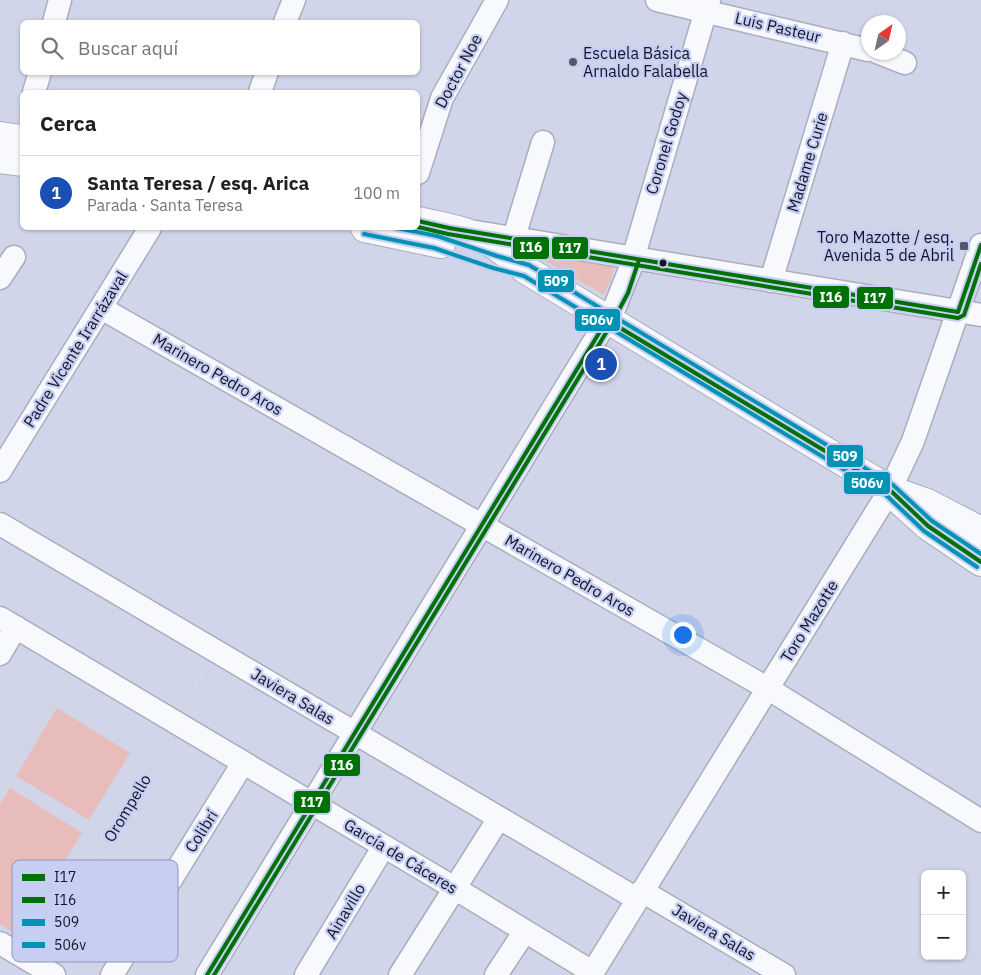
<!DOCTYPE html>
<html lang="es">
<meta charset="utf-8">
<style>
:root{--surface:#fff;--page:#f2f2f2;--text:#202124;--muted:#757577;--line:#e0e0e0;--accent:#1a73e8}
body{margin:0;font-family:"IBM Plex Sans",sans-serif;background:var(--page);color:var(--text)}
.controls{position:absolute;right:15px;bottom:15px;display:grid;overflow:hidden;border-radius:8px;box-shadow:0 1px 4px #0004}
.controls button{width:45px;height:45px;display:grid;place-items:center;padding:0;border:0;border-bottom:1px solid var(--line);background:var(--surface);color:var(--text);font:25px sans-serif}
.compass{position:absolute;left:861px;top:15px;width:45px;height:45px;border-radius:50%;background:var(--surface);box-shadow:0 1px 4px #0004;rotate:34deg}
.you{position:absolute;left:682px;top:634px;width:18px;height:18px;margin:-12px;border:4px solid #fff;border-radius:50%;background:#1a73e8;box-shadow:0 0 0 8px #1a73e833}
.badge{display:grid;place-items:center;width:32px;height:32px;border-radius:50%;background:var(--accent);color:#fff;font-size:16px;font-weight:700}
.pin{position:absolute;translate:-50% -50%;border:2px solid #fff;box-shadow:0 1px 5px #0006}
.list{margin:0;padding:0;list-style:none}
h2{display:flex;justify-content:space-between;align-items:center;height:65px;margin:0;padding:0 20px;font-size:21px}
h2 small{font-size:16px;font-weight:400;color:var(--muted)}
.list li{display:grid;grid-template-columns:32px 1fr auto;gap:15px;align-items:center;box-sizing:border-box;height:75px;padding:0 20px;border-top:1px solid var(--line)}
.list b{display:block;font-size:19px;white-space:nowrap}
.list p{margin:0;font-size:16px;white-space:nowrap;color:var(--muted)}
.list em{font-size:16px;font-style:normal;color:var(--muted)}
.icon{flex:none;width:28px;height:28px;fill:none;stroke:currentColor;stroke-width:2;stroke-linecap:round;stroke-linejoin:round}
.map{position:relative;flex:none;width:981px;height:975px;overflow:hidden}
.search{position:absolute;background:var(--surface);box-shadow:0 1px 4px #0004;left:20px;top:20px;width:400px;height:55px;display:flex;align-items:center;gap:12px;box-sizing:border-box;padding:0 18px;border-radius:8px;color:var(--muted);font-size:19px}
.panel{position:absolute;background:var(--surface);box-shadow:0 1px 4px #0004;left:20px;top:90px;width:400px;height:140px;border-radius:8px}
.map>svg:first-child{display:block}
.green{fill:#e8bcba}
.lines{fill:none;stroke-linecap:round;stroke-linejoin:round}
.minor-casing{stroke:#aaadbd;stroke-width:25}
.major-casing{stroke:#aaadbd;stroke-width:30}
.path{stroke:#d3d4da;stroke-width:3;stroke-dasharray:5 2.5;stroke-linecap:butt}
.minor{stroke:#f8f9fc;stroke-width:22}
.major{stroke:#f8f9fc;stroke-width:28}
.bus-1-casing{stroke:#c6cef4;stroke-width:8}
.bus-2-casing{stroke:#c6cef4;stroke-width:8}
.bus-3-casing{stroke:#c6cef4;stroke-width:8}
.bus-4-casing{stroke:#c6cef4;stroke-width:8}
.bus-1{stroke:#007106;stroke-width:4}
.bus-2{stroke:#007106;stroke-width:4}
.bus-3{stroke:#0093b3;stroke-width:4}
.bus-4{stroke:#0093b3;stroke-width:4}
.poi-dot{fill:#545868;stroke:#c6cef4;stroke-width:2}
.bus-dot{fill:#121522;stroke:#c6cef4;stroke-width:2}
.labels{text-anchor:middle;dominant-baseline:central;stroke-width:4.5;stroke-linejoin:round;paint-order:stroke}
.street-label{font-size:16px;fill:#121522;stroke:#c6cef4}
.poi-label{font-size:16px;fill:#121522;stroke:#c6cef4;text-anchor:start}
.key{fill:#c6cef4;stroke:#9096b5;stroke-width:1}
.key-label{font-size:14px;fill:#121522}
.line-badge{stroke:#c6cef4;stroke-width:2}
.badge-label{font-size:14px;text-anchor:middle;font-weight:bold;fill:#fff}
</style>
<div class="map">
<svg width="981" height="975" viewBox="0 0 981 975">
<rect width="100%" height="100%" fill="#d0d5ea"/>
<path class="green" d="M519,246L614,263L612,277L604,295Z
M57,708L130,753L89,820L16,776Z
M10,788L82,833L18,936L0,924V804Z"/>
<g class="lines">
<defs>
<path id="minor" d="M657,0L868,50
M54,22L60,0
M285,22L294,0
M877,52L905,63
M34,92L40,72
M260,92L267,72
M418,173L442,98L497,0
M476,232L981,315
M514,237L543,142
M0,278L14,257
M771,281L843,43
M101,308L767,688L981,821
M0,471L150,228
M0,524L637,899
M0,618L456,889L592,972
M0,654L16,627
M642,891L784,975
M0,943L54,975
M112,975L243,763
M207,975L614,309L630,269L709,0
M306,975L384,846
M400,975L499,818
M496,975L525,931
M591,975L890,490L913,441L981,245"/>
<path id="major" d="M0,136L22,139
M0,159L22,162
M418,221C442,226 466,230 489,242C503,249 514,260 526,270L890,490L927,503L981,531
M365,228L441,244
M898,499L928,526L981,562"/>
</defs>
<use href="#minor" class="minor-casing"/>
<use href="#major" class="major-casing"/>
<path class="path" d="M90,649L112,614
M187,707L209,670
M0,791L69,681
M46,946L167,741"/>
<use href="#minor" class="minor"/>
<use href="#major" class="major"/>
<defs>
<path id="bus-1" d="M418,221L449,228L958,312L981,245
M207,975L607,320L890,490L928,526L981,562"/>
<path id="bus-2" d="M418,227L448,234L958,318L964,315L981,264
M214,975L612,323L628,293L639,260"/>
<path id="bus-3" d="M397,228L437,236L497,256L529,265L893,485L932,521L981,554"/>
<path id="bus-4" d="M364,234L434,248L493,268L524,276L886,495L924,531L977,567"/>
</defs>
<use href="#bus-1" class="bus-1-casing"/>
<use href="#bus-2" class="bus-2-casing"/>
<use href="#bus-3" class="bus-3-casing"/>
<use href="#bus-4" class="bus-4-casing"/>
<use href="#bus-1" class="bus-1"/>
<use href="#bus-2" class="bus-2"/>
<use href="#bus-3" class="bus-3"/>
<use href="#bus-4" class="bus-4"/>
</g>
<g class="poi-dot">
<circle cx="573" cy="62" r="5"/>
<rect x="959" y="241" width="10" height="10" rx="2.5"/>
</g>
<circle class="bus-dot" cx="663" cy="263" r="4.5"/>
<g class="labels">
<g class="street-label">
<text transform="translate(778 27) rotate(13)">Luis Pasteur</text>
<text transform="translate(458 71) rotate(-62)">Doctor Noe</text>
<text transform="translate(666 143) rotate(-73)">Coronel Godoy</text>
<text transform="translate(807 162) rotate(-73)">Madame Curie</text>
<text transform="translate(75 349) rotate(-58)">Padre Vicente Irarrázaval</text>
<text transform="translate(218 374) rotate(30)">Marinero Pedro Aros</text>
<text transform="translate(570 575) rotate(30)">Marinero Pedro Aros</text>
<text transform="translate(809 621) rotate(-58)">Toro Mazotte</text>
<text transform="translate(293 696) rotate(31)">Javiera Salas</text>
<text transform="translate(127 808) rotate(-59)">Orompello</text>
<text transform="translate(201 831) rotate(-58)">Colibrí</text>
<text transform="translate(401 856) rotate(31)">García de Cáceres</text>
<text transform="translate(345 911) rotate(-59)">Ainavillo</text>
<text transform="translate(714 932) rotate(31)">Javiera Salas</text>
</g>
<g class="poi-label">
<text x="583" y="53">Escuela Básica<tspan x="583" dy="18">Arnaldo Falabella</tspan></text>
<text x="954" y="237" text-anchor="end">Toro Mazotte / esq.<tspan x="954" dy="18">Avenida 5 de Abril</tspan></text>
</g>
</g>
<rect x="12" y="860" width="166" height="102" rx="8" class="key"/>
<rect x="22" y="874" width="23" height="7" fill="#007106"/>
<rect x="22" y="897" width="23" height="6" fill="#007106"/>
<rect x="22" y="919" width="23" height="7" fill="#0093b3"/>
<rect x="22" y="942" width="23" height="6" fill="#0093b3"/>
<g class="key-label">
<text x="54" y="882">I17</text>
<text x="54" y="905">I16</text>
<text x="54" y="927">509</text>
<text x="54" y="950">506v</text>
</g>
<g class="line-badge">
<rect x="512" y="236" width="38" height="24" rx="5" fill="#007106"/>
<rect x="551" y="236" width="38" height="24" rx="5" fill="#007106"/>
<rect x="537" y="269" width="38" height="24" rx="5" fill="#0093b3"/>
<rect x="812" y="285" width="38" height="24" rx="5" fill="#007106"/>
<rect x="856" y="286" width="38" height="24" rx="5" fill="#007106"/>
<rect x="574" y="308" width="47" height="24" rx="5" fill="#0093b3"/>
<rect x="826" y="444" width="38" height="24" rx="5" fill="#0093b3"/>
<rect x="843" y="471" width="48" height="24" rx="5" fill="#0093b3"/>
<rect x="323" y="753" width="38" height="24" rx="5" fill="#007106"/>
<rect x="293" y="790" width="38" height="24" rx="5" fill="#007106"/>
</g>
<g class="badge-label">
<text x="531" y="252">I16</text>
<text x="570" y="253">I17</text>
<text x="556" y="286">509</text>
<text x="831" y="302">I16</text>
<text x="875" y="303">I17</text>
<text x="597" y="325">506v</text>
<text x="845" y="461">509</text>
<text x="867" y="488">506v</text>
<text x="342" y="770">I16</text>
<text x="312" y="807">I17</text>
</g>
</svg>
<div class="controls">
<button>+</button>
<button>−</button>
</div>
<svg class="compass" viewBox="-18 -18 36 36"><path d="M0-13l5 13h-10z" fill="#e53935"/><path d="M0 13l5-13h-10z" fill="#757577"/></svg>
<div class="you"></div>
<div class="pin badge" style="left:601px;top:364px;background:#1a4fb4">1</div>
<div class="search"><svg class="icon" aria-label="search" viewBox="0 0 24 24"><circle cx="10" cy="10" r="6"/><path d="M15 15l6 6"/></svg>Buscar aquí</div>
<section class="panel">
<h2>Cerca<small></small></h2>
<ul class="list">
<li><span class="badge" style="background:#1a4fb4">1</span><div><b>Santa Teresa / esq. Arica</b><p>Parada · Santa Teresa</p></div><em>100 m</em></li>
</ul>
</section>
</div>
